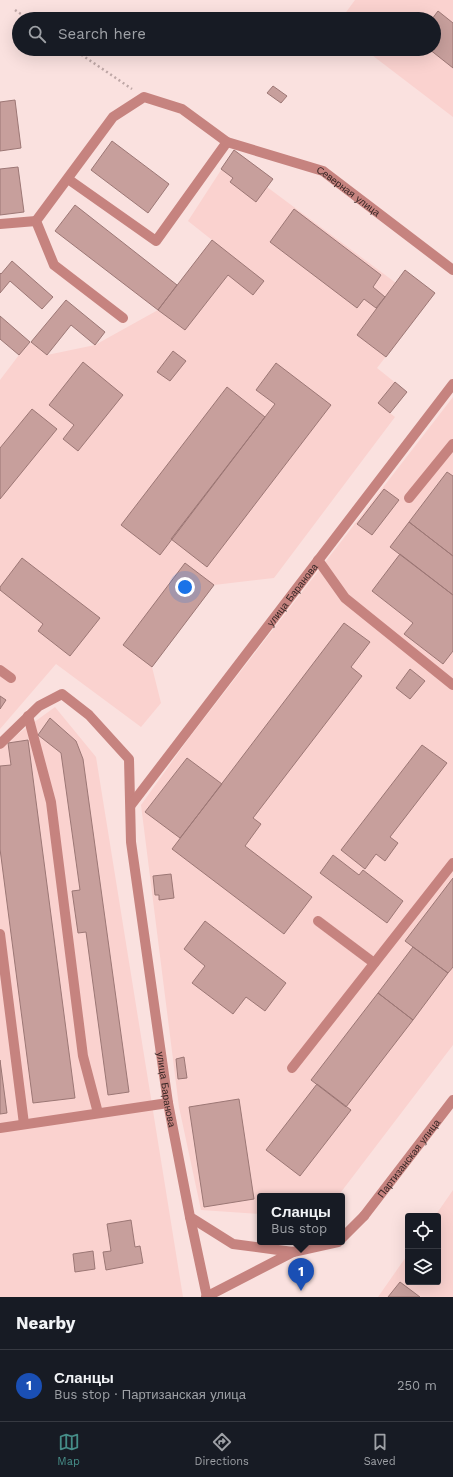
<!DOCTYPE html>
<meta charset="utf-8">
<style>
:root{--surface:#171b24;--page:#242831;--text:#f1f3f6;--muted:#9ea1a6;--line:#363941;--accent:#468d88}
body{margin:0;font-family:"Work Sans",sans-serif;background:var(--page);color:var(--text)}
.controls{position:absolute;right:12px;bottom:12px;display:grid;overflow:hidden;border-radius:4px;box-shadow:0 4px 16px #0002}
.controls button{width:36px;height:36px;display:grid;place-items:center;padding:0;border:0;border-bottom:1px solid var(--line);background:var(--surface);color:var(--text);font:20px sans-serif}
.you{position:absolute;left:185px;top:587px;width:14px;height:14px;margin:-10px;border:3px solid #fff;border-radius:50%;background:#1a73e8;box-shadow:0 0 0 6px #1a73e833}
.badge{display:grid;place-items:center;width:26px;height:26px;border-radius:50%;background:var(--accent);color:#fff;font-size:13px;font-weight:700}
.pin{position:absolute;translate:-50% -33px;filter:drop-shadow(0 1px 2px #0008)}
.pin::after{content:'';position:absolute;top:21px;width:14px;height:12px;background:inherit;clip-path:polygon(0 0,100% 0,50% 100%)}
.popup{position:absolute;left:257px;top:1193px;width:88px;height:52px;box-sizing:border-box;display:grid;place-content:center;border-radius:4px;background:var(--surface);filter:drop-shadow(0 1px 3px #0005);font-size:13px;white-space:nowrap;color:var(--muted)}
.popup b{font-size:15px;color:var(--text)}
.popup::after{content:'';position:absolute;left:50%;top:100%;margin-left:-8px;border:8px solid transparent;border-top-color:var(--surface)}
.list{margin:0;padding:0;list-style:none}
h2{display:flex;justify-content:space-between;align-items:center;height:52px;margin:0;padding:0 16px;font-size:17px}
h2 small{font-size:13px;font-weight:400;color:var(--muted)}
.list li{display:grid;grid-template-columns:26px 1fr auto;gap:12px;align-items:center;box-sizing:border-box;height:72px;padding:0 16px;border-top:1px solid var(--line)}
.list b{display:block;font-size:15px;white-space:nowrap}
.list p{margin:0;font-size:13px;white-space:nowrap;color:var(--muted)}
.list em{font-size:13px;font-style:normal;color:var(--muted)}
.icon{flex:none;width:22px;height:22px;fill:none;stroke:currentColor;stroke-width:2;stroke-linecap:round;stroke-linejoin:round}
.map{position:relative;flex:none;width:453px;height:1297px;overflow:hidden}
.search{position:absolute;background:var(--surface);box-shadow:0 4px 16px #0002;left:12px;right:12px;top:12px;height:44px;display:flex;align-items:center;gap:10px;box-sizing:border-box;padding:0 14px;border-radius:22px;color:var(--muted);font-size:15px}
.sheet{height:124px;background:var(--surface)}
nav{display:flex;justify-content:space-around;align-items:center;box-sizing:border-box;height:56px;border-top:1px solid var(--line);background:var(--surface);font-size:11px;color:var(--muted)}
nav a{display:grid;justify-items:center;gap:2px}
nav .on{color:var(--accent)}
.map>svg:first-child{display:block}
.built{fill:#fad2cf}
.building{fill:#c79f9c;stroke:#9c7775}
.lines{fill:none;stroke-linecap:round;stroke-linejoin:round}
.path{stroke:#bea7a6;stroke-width:2.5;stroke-dasharray:2 3;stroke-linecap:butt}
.lane{stroke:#c6837f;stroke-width:10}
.street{stroke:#c6837f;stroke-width:10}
.labels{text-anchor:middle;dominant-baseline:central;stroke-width:4;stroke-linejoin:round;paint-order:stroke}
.street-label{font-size:10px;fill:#342423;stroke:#fbf2f2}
</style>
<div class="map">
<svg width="453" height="1297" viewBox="0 0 453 1297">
<rect width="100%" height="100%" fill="#fae1df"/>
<path class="built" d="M355,0H453V117L364,49H434V19H341Z
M234,150L273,179L267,187L396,283L405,270L435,293L377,368L407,392L390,413L395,417L274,578L214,585L152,667L161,703L141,727L56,664L0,729V380L19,355L31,342L47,355L95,345L158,310L212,240L188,221Z
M453,397V1045L338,1196H260V1214L201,1210L179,1107L141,805L189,738Z
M55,707L96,757L183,1297H0V749L4,744Z
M453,1190V1297H378L408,1254V1282H438V1216H435Z"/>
<path class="building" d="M438,11L453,23V68L429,49H434V19H432Z
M273,86L287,96L281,103L267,93Z
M15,100L21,148L0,151V102Z
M112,141L169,184L148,213L91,170Z
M234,150L273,179L256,202L230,182L233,178L221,169Z
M18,167L24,212L0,215V169Z
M75,205L177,285L158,310L55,231Z
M294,209L381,275L373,287L385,297L376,308L364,299L357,308L270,242Z
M212,240L264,281L253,295L228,275L185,330L158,310Z
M12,261L53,297L42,309L10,281L0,293V273L1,274Z
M405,270L435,293L386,357L357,335Z
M66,300L105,332L95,345L71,325L47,355L31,342Z
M0,316L30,342L19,355L0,339Z
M173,351L186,361L170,381L157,372Z
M83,362L123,395L78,451L63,439L74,425L49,405Z
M276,363L331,405L207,567L171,539L275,404L256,390Z
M395,382L407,392L390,413L378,403Z
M227,387L265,417L160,555L121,525Z
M32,409L57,429L0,499V448Z
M447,472L453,476V556L409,522Z
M384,489L399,500L372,535L357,524Z
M409,522L453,556V595L390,547Z
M400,554L453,595V651L443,664L404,634L413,623L372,591Z
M22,558L100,618L70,656L38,631L43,624L0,590V587Z
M185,563L214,585L152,667L123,645Z
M344,623L370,642L351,667L362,676L253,818L261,824L245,846L312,897L284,934L172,849Z
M410,669L425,681L410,699L396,688Z
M0,696L6,700L0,709Z
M50,718L76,741L83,759L129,1092L108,1095L86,932L78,933L72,891L80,890L61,753L38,735Z
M28,740L75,1098L33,1103L0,849V766L11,765L8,743Z
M422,745L447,763L390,837L398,843L385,861L376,854L365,869L341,850Z
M187,758L222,784L180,838L145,812Z
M333,855L359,875L363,870L403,901L387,923L320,873Z
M171,874L174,898L159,900V895H155L153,876Z
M453,878V967L448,973L405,941Z
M205,921L286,983L265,1011L246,997L233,1014L192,983L205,966L184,949Z
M413,947L448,973L413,1020L378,993Z
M378,993L413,1020L346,1107L311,1080Z
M184,1057L187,1078L178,1079L176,1059Z
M0,1060L7,1113L0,1114Z
M317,1084L351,1110L300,1176L266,1150Z
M239,1099L254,1199L204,1207L189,1107Z
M131,1220L135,1247L140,1246L143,1263L106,1270L103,1252L111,1251L107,1224Z
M93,1251L95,1269L75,1272L73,1254Z
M400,1282L420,1297H388Z"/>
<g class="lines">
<path class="path" d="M15,10L28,19
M73,49L132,89"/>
<g class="lane">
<path d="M68,179L156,241L227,142"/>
<path d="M0,224L36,221"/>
<path id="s1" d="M123,318L54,265L36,221L113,117L144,97L182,109L227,142L323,171L453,270"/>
<path d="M409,498L453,444"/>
<path d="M318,560L345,598L453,685"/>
<path d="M0,670L11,678"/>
<path d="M28,716L51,802L83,1056L98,1113"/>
<path id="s2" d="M0,744L39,706L62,694L89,715L129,759L131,842L168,1103L190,1217L233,1244L293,1252L338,1242"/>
<path d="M318,921L374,963"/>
<path d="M0,934L24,1124"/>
<path d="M292,1068L453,863"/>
<path d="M0,1128L168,1103"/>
<path d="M190,1217L207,1297"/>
<path d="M342,1238L364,1216"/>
<path d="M206,1297L293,1252"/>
</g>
<g class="street">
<path id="s3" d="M131,805L453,384"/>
<path id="s4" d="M364,1216L453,1100"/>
</g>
</g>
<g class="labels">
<g class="street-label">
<text stroke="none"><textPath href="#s1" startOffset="529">Северная улица</textPath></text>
<text stroke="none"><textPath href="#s3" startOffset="265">улица Баранова</textPath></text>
<text stroke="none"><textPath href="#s2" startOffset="507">улица Баранова</textPath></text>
<text stroke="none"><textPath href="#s4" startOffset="73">Партизанская улица</textPath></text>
</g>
</g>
</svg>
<div class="controls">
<button><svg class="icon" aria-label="locate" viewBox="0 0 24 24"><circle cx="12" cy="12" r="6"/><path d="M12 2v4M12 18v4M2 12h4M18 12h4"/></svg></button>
<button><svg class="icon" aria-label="layers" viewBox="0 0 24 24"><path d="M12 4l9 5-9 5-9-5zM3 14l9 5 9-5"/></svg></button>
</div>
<div class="you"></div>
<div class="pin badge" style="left:301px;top:1291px;background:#1a4fb4">1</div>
<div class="popup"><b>Сланцы</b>Bus stop</div>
<div class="search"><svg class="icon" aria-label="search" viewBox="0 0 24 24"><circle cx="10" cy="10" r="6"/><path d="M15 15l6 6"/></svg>Search here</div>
</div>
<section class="sheet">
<h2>Nearby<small></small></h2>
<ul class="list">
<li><span class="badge" style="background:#1a4fb4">1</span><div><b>Сланцы</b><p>Bus stop · Партизанская улица</p></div><em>250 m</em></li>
</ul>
</section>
<nav>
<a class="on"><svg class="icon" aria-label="map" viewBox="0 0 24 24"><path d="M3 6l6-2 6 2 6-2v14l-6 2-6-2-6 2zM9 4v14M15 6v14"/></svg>Map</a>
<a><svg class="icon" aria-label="directions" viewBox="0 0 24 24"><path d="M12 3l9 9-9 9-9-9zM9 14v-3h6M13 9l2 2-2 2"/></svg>Directions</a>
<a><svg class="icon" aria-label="saved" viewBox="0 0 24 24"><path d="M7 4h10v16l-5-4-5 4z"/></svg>Saved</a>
</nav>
